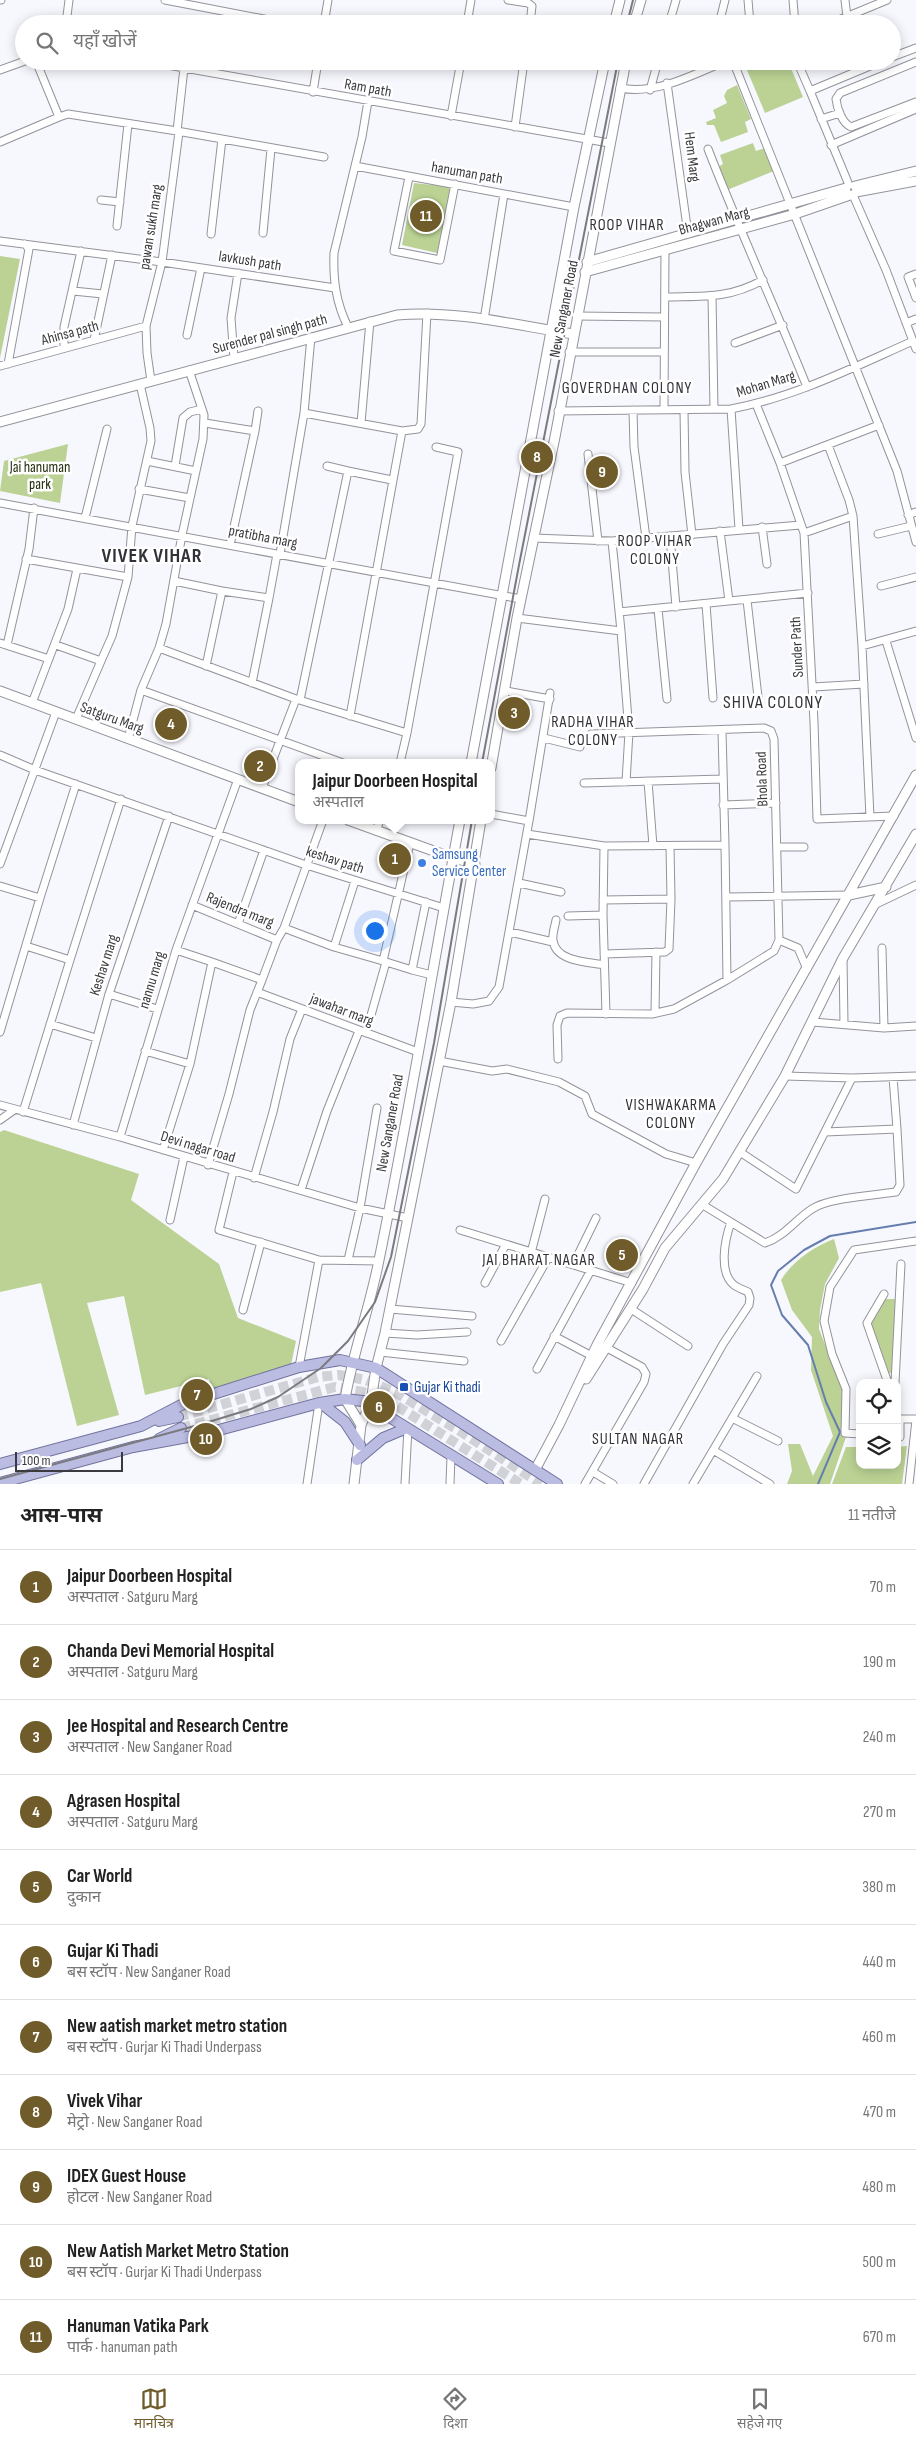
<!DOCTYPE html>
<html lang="hi">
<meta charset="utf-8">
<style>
:root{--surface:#fff;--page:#f2f2f2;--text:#222;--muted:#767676;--line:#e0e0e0;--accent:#6f5c2a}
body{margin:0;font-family:"Sofia Sans Condensed","Noto Sans Devanagari",sans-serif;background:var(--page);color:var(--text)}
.controls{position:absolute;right:15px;bottom:15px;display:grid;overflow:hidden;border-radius:10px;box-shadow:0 2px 12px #0003}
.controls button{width:45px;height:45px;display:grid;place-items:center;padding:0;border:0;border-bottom:1px solid var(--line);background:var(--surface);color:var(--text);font:25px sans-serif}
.scale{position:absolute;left:15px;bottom:12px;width:108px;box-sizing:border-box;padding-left:5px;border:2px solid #3b3b3f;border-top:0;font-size:14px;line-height:18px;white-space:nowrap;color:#3b3b3f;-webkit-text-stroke:4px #fff;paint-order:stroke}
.you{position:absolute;left:374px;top:930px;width:18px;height:18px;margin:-12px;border:4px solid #fff;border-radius:50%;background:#1a73e8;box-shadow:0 0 0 8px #1a73e833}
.badge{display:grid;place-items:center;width:32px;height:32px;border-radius:50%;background:var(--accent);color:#fff;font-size:16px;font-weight:700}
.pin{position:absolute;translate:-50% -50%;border:2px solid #fff;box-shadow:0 1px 5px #0006}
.popup{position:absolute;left:295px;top:759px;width:200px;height:65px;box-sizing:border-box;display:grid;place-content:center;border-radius:10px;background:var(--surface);filter:drop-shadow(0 1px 4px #0005);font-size:16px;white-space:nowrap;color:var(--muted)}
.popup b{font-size:19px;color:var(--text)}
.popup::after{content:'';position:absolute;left:50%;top:100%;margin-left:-10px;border:10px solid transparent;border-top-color:var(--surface)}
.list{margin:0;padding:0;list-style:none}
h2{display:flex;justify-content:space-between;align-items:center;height:65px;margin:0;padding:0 20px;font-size:21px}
h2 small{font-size:16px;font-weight:400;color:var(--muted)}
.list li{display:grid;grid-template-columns:32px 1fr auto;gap:15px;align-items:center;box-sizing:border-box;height:75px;padding:0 20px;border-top:1px solid var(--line)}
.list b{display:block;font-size:19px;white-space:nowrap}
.list p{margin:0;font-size:16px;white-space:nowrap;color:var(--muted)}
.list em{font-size:16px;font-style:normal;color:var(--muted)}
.icon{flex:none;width:28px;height:28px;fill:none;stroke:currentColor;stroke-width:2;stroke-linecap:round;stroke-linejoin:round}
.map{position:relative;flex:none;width:916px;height:1484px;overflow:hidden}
.search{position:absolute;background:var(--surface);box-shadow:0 2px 12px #0003;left:15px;right:15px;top:15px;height:55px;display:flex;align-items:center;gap:12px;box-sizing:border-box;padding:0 18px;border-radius:28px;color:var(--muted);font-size:19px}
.sheet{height:890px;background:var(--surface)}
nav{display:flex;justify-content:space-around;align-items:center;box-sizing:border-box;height:70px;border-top:1px solid var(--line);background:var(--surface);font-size:14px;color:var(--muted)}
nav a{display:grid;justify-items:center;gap:2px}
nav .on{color:var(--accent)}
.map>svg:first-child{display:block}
.green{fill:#bbd294}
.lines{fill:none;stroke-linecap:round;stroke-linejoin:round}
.stream{stroke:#657eae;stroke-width:2}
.primary-tunnel{stroke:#d1d1d8;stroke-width:10;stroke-dasharray:10 5;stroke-linecap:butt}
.street-casing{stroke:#93939b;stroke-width:9}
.secondary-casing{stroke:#93939b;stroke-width:11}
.primary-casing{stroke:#71729d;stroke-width:12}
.street{stroke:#fff;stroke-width:7}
.secondary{stroke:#fff;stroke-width:9}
.primary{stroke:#bbbce2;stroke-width:10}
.rail{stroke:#7a7a7f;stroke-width:2}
.shop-dot{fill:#3f7fe0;stroke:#fff;stroke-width:2}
.transit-dot{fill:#1a4fb4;stroke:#fff;stroke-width:2}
.labels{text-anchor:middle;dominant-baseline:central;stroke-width:5;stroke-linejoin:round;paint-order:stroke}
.street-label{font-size:15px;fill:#3b3b3f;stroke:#fff}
.park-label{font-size:15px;fill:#232e0d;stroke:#fff}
.shop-label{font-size:15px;fill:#366cbe;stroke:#fff;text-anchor:start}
.transit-label{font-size:15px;fill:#164399;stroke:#fff;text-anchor:start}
.neighbourhood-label{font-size:16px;letter-spacing:1px;fill:#323138;stroke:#fff}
.quarter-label{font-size:18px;letter-spacing:1px;fill:#323138;stroke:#fff}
.district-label{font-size:20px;font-weight:bold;letter-spacing:1px;fill:#323138;stroke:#fff}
</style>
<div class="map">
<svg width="916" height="1484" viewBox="0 0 916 1484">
<rect width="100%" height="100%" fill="#f7f7fe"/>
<path class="green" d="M747,61H788L803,97L765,113L744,63Z
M737,85L751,119L745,122L748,132L721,142L714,125H707L706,122L716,118L713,110L727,103L724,96L727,90Z
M753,143L756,151L765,148L774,171L727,190L718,167L723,164L720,155Z
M414,183L451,187L437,253L402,245Z
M0,256L20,259L0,358Z
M68,444L60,503L0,491L4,461Z
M4,1130L139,1174L131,1200L219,1264L238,1318L296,1341L291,1365L212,1389L209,1379L145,1395L124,1296L87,1303L119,1415L77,1426L41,1283L0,1292V1132Z
M834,1239L839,1258L825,1284L820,1310L819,1329L842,1388L846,1437L830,1484H787L792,1471L788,1444H800L813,1476L833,1436L811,1370L812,1337L792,1310L781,1280C793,1261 813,1247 834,1239Z
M884,1299H898L894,1373H889L869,1324Z
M907,1446L902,1484H832L846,1447H860V1465H897V1447Z"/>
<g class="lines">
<path class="stream" d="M818,1484L840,1432L826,1402L808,1345L782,1315L771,1285L778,1271L804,1250L830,1236L916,1222"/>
<path class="primary-tunnel" d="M178,1417L318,1377L339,1375L366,1380L395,1392L463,1433L541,1484
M181,1428L335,1387L363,1392L392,1403L521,1484"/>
<defs>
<path id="street" d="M0,0H1
M165,0L290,24
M508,0L528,3L532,6L530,24
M748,0L750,24
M793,0L795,24
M845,0L847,17
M66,24L69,0
M324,24L328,0
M467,24L471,0
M669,24L676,0
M719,24L725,0
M829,24L887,0
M892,57L916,48
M145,61L609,143
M733,61L897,471L916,542
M797,61L810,91L882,61
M916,62L840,93L836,99C837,108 842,123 851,127L916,102
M0,70L25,61
M667,83L688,234
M620,88C655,95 693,75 726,61
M650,90L658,61
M810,91L849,185
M313,92L318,61
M451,116L461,61
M59,117L68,114L177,131L184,68
M821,119L840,113
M515,127L524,61
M177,131L324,157
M0,142L59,117L36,61
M831,145L916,109
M708,149C739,229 775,307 807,387
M355,166L574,207
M409,177L394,251L440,260L455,184
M853,195L886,270L916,349
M101,200L120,202
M117,226L128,124
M263,233L271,149
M211,234L222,139
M0,241L162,262L335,288
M916,274L908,277L916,298
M73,291L103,294
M712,296L714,409
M665,297C704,296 728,299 763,280
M576,316L664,317
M484,320L504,194
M906,323L916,319
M348,327C336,303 333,280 334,253L362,137L368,101
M187,335L201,268
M311,337L304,413L402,431
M94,340L112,255
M735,343L783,325
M64,348V327L81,251
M569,352H664
M234,358L231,318L238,273
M8,364L29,249L25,244
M0,366L146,326
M151,381L147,353L146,326L162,262L179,132
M756,404L780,463L804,533L814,722L817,819L894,816
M731,409L739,529
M633,410L634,447L646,538
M664,410L665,249
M684,410L685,472L692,535
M558,411L731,409C795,397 854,367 913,341
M205,423L255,431L230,545
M361,423L370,321
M255,431L258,411
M588,454L598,541
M147,461L196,471
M780,463L879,425
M175,466L183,418L190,412L202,409
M327,466L348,471
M139,489L190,498
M0,503L521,599
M908,515L916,512
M853,516L862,646L870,817
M85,518L107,429
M762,527L767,564
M720,531L729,601
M804,533L853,516L849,500L828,445
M878,534L911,526
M670,536L676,607
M533,538L612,541L801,525
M280,554L304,413
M26,559L128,577
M174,581L222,591L206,666
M881,586L916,577
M222,591L269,598L277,554
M747,600L758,697
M706,604L713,698
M658,609L667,699
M619,612L808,593
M517,618L621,631L612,541
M621,631L629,732L626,782
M886,641L916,738
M0,643L49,659
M7,645L29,549L34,508
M56,645L101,661L112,636L128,577L132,526L151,441L150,428L140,384
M862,646L916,631
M159,648L296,699L407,733L400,763
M252,683L269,598
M813,687L864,684
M141,690L343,763
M506,691L550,699
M300,700L348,471L392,480
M32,703L68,609L77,569
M350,716L402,431L418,429L421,424L427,313
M76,719L101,661
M407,733L458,452L436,447
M544,738L580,747
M128,739L141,690L159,648L166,624L182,535L203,439L204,415L189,370
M0,755L35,770L303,864L444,908
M648,781L653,846
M584,783L722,779
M262,788L296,699
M723,805L776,803
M491,814L529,821L550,693
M376,831L380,820
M527,834L604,846L725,845L722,731
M725,845L727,980
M604,846L603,915L606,1014
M777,847H804
M0,864L56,712
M519,883L561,892
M0,886L40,898L76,784
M726,897L849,895
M603,900L671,899L670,846
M192,905L277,940
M874,905L916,885
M568,916L603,915
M556,920C555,926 552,934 553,940C555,962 589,962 604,965
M238,924L264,850
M284,928L334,947L355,881
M510,932L553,942
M779,940L798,948L807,969
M334,947L383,961L410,843
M882,948L884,1028
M604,954L665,952L669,949L671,899
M843,958L844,1024
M70,960L121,799
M383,961L412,970L426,902
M412,970L432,975
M262,980L277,940L284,928L323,820
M257,992L418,1052
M109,994L157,1009
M451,1002L473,1004L489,1001L499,987L529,821
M655,1013L656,952
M813,1022L884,1028L916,1026
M50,1024L96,1038
M0,1032L40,898
M366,1033L386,962
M145,1051L190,1064
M558,1059L557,1025L560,1016L567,1013L652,1014L674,1009L727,980L774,951L779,940L774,739L771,731L764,728L591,734
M439,1061L492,1071L507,1069L559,1082L585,1096L592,1114L666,1154L696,1163
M785,1076L852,1078L916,1076
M0,1105L120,1137L360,1208L408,1218
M23,1112L70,960L26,946
M0,1120L14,1110
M73,1125L109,994L169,816
M825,1132L897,1129L893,1077
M120,1137L176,950L238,779
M163,1150L190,1064L212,962L176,950
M740,1152L796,1189L852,1078
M208,1165L229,1094L250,1010L262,980L212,962
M233,1172L219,1230L319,1260L379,1261
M254,1178L273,1112L290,1039L302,1009
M301,1190L327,1111L359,1031
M703,1205L765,1243C784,1237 796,1219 812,1209C828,1198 875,1195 896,1192L900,1185L897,1129
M170,1220L184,1157
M460,1230L632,1283
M531,1253L545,1199
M348,1260L360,1208L377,1108
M573,1265L596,1218
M485,1283L505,1246
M884,1294L867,1323L888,1383
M390,1309L472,1316
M631,1309L688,1346
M243,1310L261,1242
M385,1333L417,1335L467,1332
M554,1336L592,1356
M501,1341L548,1258
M380,1352L464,1361
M299,1367L319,1260
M537,1369L591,1270
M895,1383L901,1264
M732,1418L778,1441
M860,1434L845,1433L846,1389L832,1354L824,1321L830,1287L854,1250L916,1241
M897,1437H900V1419H916
M713,1450L770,1484
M593,1472L613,1484
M307,1484L319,1403
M405,1484L408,1428
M450,1484L451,1456
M585,1484L644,1382L646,1374L642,1367L607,1348
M644,1484L723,1344L749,1305L750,1298L748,1292C744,1290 738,1288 734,1285C718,1272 725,1239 731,1222
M693,1484L757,1376
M909,1484L916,1420"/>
<path id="secondary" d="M614,24L620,0
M634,24L641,0
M855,186L916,171
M856,192L916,181
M587,262L846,188
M585,272L795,214L850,195
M0,422L397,315C457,310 514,325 573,334
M0,691L299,802
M471,763L574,207L605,61
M491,768L517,618L555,437L626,61
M348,820L453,858L475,864
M849,895L886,887
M586,1379L643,1289L665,1248L723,1179L785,1076L843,958L916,834
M361,1425L345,1399C353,1352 370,1307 379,1260C409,1114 433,967 460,820
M535,1470L559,1425L597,1345L696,1163L916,775
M354,1484L361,1425L371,1402L376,1368L385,1333L451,1002L481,820"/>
<path id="primary" d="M321,1403L345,1422L360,1445
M159,1421L178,1417
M159,1439L181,1428
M357,1460L383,1438L407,1428
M0,1464L141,1426L185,1403L299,1367L340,1360L376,1368L557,1484
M0,1483L133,1447L204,1434L319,1403L345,1399L371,1402L391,1418L498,1484"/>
</defs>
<use href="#street" class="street-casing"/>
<use href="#secondary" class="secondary-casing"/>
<use href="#primary" class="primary-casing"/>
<use href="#street" class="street"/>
<use href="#secondary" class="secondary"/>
<use href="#primary" class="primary"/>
<path class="rail" d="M627,24L633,0
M482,763L519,565L618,61
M0,1479L202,1424L251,1409L278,1397L321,1368L348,1341L375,1302L391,1257L434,1043L472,820"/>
</g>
<circle class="shop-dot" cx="422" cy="863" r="5"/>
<rect class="transit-dot" x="399" y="1382" width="10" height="10" rx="2.5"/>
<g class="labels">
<g class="street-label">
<text transform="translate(368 88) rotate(10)">Ram path</text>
<text transform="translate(692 157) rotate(83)">Hem Marg</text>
<text transform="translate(467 173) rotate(10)">hanuman path</text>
<text transform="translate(714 221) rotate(-15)">Bhagwan Marg</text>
<text transform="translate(151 227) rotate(-81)">pawan sukh marg</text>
<text transform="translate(250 261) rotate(9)">lavkush path</text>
<text transform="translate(564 309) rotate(-79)">New Sanganer Road</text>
<text transform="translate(70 333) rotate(-15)">Ahinsa path</text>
<text transform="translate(270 334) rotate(-15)">Surender pal singh path</text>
<text transform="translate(766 384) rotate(-17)">Mohan Marg</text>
<text transform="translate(263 537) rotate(11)">pratibha marg</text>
<text transform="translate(797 647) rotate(-93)">Sunder Path</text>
<text transform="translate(112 718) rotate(20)">Satguru Marg</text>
<text transform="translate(762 779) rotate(-92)">Bhola Road</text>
<text transform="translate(335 860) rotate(18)">keshav path</text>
<text transform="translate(240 910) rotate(22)">Rajendra marg</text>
<text transform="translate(104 965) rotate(-72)">Keshav marg</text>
<text transform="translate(152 980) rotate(-73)">nannu marg</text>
<text transform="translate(342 1010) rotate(21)">jawahar marg</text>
<text transform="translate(390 1123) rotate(-80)">New Sanganer Road</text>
<text transform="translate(198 1147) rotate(17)">Devi nagar road</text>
</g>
<g class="park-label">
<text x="40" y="467">Jai hanuman<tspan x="40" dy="17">park</tspan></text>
</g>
<g class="shop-label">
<text x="432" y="854">Samsung<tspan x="432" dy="17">Service Center</tspan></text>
</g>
<g class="transit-label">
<text x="414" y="1387">Gujar Ki thadi</text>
</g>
<g class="neighbourhood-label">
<text x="627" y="225">ROOP VIHAR</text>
<text x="627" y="388">GOVERDHAN COLONY</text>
<text x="655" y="541">ROOP VIHAR<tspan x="655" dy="18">COLONY</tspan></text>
<text x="593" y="722">RADHA VIHAR<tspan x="593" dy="18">COLONY</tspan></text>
<text x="671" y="1105">VISHWAKARMA<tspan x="671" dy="18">COLONY</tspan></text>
<text x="539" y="1260">JAI BHARAT NAGAR</text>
<text x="638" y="1439">SULTAN NAGAR</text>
</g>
<g class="quarter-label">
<text x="773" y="702">SHIVA COLONY</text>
</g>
<g class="district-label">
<text x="152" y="556">VIVEK VIHAR</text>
</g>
</g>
</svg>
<div class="controls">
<button><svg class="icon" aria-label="locate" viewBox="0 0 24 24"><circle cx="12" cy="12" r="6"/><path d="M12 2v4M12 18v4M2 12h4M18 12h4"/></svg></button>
<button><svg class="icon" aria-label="layers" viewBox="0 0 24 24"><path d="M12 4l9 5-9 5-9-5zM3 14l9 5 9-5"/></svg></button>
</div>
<div class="scale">100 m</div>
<div class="you"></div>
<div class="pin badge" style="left:395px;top:859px">1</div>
<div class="popup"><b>Jaipur Doorbeen Hospital</b>अस्पताल</div>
<div class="pin badge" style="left:260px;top:766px">2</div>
<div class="pin badge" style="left:514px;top:713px">3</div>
<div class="pin badge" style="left:171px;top:724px">4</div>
<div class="pin badge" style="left:622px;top:1255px">5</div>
<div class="pin badge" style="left:379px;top:1407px">6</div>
<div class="pin badge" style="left:197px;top:1395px">7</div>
<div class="pin badge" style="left:537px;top:457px">8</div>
<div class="pin badge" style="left:602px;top:472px">9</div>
<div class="pin badge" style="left:206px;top:1439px">10</div>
<div class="pin badge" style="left:426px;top:216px">11</div>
<div class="search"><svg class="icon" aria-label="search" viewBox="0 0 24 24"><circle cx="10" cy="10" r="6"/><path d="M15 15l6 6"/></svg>यहाँ खोजें</div>
</div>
<section class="sheet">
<h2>आस-पास<small>11 नतीजे</small></h2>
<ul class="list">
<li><span class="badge">1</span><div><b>Jaipur Doorbeen Hospital</b><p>अस्पताल · Satguru Marg</p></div><em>70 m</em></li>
<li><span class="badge">2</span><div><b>Chanda Devi Memorial Hospital</b><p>अस्पताल · Satguru Marg</p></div><em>190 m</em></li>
<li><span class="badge">3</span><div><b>Jee Hospital and Research Centre</b><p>अस्पताल · New Sanganer Road</p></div><em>240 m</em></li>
<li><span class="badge">4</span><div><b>Agrasen Hospital</b><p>अस्पताल · Satguru Marg</p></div><em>270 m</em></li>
<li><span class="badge">5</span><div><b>Car World</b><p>दुकान</p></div><em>380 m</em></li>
<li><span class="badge">6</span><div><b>Gujar Ki Thadi</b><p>बस स्टॉप · New Sanganer Road</p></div><em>440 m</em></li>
<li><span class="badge">7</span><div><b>New aatish market metro station</b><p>बस स्टॉप · Gurjar Ki Thadi Underpass</p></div><em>460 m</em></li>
<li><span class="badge">8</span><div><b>Vivek Vihar</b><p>मेट्रो · New Sanganer Road</p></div><em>470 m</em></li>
<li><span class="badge">9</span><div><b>IDEX Guest House</b><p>होटल · New Sanganer Road</p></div><em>480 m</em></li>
<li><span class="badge">10</span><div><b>New Aatish Market Metro Station</b><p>बस स्टॉप · Gurjar Ki Thadi Underpass</p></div><em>500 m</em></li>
<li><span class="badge">11</span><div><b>Hanuman Vatika Park</b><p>पार्क · hanuman path</p></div><em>670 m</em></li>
</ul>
</section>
<nav>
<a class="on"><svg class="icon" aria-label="map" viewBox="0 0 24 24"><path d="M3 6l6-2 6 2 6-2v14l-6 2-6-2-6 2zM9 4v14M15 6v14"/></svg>मानचित्र</a>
<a><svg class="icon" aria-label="directions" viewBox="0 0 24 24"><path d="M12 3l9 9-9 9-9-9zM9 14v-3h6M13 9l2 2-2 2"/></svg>दिशा</a>
<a><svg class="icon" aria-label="saved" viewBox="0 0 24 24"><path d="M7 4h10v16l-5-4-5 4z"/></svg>सहेजे गए</a>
</nav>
